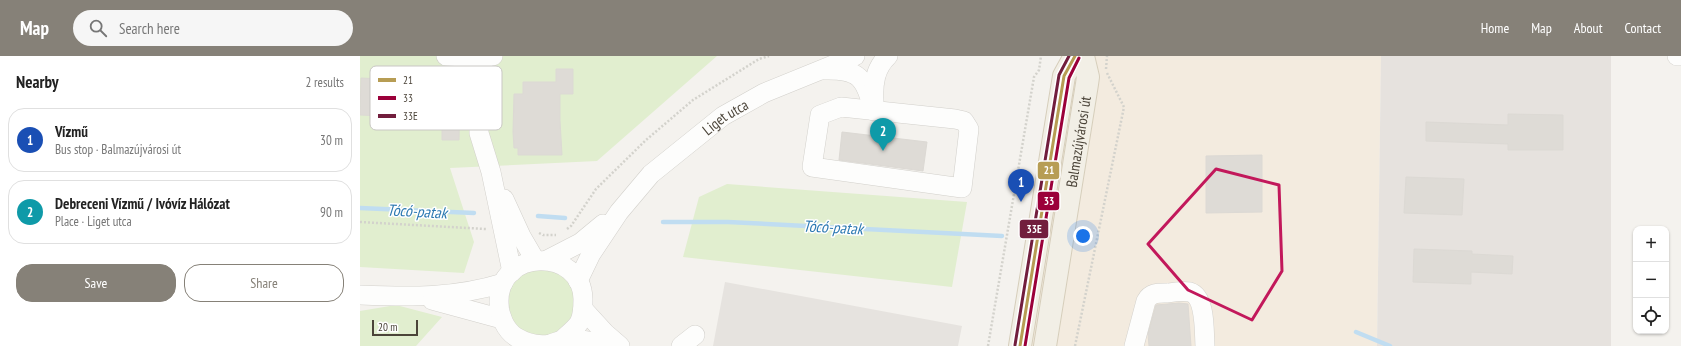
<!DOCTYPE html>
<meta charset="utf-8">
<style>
:root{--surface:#fff;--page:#f6f6f6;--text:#222;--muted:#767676;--line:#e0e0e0;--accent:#868178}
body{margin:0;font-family:"PT Sans Narrow",sans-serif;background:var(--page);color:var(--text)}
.controls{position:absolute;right:12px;bottom:12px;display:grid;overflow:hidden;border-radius:8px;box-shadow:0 1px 3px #0004}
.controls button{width:36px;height:36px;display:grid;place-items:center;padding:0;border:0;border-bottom:1px solid var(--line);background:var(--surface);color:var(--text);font:20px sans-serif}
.scale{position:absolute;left:12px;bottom:10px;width:46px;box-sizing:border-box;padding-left:4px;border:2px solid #4b4439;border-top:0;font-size:11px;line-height:14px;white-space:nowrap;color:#4b4439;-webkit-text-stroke:3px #fff;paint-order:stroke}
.you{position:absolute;left:723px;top:180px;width:14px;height:14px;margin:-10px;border:3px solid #fff;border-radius:50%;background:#1a73e8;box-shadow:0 0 0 6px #1a73e833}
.badge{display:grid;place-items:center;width:26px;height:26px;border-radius:50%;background:var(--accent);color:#fff;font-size:13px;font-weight:700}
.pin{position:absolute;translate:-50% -33px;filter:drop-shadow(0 1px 2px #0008)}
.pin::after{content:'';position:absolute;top:21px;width:14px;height:12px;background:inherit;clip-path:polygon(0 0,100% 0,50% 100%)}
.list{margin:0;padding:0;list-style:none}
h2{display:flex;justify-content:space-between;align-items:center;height:52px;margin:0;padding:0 16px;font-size:17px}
h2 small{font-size:13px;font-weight:400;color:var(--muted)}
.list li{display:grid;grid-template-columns:26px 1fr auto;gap:12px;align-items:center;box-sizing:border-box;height:64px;margin:0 8px 8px;padding:0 8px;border:1px solid var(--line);border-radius:16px}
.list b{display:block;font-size:15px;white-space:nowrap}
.list p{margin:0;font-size:13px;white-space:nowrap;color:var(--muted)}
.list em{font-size:13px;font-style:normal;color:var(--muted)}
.actions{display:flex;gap:8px;padding:12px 16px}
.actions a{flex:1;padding:9px 0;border:1px solid var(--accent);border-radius:16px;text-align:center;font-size:14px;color:var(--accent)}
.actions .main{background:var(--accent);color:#fff}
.icon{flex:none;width:22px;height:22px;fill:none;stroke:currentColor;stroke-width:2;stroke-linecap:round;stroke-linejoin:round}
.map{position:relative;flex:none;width:1321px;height:290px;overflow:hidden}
header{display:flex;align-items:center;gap:24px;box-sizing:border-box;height:56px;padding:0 20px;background:var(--accent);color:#fff}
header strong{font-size:19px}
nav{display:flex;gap:22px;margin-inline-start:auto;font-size:14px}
.search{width:280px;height:36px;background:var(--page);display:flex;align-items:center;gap:10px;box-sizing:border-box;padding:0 14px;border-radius:22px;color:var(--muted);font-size:15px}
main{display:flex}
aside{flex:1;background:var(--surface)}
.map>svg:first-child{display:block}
.commercial{fill:#f3ebdf}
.industrial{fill:#e6e2de}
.green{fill:#e1eecf}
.parking{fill:#e6e3df}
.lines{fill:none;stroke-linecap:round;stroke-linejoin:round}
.stream{stroke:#c0ddf1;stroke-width:4.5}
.building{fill:#dedbd6;stroke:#dcd9d4}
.minor-casing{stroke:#d2d0cb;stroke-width:20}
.major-casing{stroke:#d6cebb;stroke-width:24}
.path{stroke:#d3d2cc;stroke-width:2.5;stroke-dasharray:2 2;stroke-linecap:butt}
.minor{stroke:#fdfdfc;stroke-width:19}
.major{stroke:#f2efe6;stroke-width:22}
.bus-1-casing{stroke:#fff;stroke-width:6}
.bus-2-casing{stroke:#fff;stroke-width:6}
.bus-3-casing{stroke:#fff;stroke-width:6}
.bus-1{stroke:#b79d54;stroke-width:3}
.bus-2{stroke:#9b003a;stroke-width:3}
.bus-3{stroke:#721e3d;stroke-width:3}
.marked{fill:none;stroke:#c2185b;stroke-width:3;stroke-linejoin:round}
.labels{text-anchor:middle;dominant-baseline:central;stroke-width:3;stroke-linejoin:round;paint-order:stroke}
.street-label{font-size:15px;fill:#4b4439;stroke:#fff}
.water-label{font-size:16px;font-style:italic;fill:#2e7ab2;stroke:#fff}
.key{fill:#fff;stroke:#c9c7c4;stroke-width:1}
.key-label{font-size:11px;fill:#4b4439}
.line-badge{stroke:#fff;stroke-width:1.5}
.badge-label{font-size:11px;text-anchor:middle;font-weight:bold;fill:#fff}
</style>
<header>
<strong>Map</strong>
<div class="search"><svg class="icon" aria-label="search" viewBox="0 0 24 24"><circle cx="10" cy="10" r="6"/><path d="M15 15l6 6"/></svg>Search here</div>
<nav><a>Home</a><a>Map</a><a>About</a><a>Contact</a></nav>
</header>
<main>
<aside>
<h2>Nearby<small>2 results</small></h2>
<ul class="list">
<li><span class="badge" style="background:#1a4fb4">1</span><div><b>Vízmű</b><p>Bus stop · Balmazújvárosi út</p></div><em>30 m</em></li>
<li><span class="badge" style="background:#0f9aa8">2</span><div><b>Debreceni Vízmű / Ivóvíz Hálózat</b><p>Place · Liget utca</p></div><em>90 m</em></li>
</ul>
<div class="actions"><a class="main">Save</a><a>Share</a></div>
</aside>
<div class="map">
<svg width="1321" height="290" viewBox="0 0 1321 290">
<rect width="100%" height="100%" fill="#f4f2ee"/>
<path class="commercial" d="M713,0H1021L1017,290H664Z"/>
<path class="industrial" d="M1021,0H1251V290H1017Z"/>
<path class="green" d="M0,0H357L237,105L90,112L114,186L104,217L0,211Z
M367,128L607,146L592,231L323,201L339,141Z
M147 246a34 34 0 1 1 68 0a34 34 0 1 1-68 0Z
M36,249L82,261L56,290H0V255Z"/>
<path class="parking" d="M365,226L602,270L598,290H353Z"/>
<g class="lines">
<path class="stream" d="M0,152L114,157
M178,160L205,162
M303,166H368L642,180
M996,276L1030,290"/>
</g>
<path class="building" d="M196,13H213V38H200V65L202,99H158V92H154L153,76L154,38H163V26H196Z
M1,22L100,27L99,84H82V71L24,68V60L0,59Z
M1148,58L1203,59V94H1148V88L1066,85V66L1148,69Z
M482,76L567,86L563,115L479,104Z
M902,99V156L846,157V100Z
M1046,121L1104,123L1102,159L1044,157Z
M1054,193L1112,195V198L1153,200L1152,218L1111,216V228L1053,226Z
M819,247L828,248L831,290H789L788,278L796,249Z"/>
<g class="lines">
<defs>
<g id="minor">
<path d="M86,0L123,2L133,0"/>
<path d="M1317,0H1321"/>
<path d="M123,2L119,45V77L131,116L152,216"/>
<path d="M464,14C501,13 504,22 514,55"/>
<path d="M514,45C513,28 515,12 528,0"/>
<path d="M481,51L595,63L604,65L609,73L602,132L452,111L460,59Z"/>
<path d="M144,143L161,180L175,204"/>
<path d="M187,204L220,187L243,168"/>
<path id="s1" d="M218,225L231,198L259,156L291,118L363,60L404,37L495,0"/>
<path d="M0,239C50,241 95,242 143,227"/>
<path d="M72,244L142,263"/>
<path d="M223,253L245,277L260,290"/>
<path d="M202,284C207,279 215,273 219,267C223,260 223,251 223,243C222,191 137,192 139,247C139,259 145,274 156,281C166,287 178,290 190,288C194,287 198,285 202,284C212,282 237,285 246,290"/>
<path d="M321,290L335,279"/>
<path d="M774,290L786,245C791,236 799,237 808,237C814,236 823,235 830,236C846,241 844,276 845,290"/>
</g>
<g id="major">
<path d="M660,290L704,20L715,0"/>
<path id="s2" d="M685,290L727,28L728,21L723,0"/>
</g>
</defs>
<use href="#minor" class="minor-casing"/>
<use href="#major" class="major-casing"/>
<path class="path" d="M746,13L747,0
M0,166L126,173
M207,173L211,170L236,133L286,84L333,44L399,3L409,0
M179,177L183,179H196
M628,290L674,21L679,14L681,0
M715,290L764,51L747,17"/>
<use href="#minor" class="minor"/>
<use href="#major" class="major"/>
<defs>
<path id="bus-1" d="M660,290L704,20L715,0"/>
<path id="bus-2" d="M665,290L709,22L719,2"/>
<path id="bus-3" d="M655,289L699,19L709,0"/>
</defs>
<use href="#bus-1" class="bus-1-casing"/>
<use href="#bus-2" class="bus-2-casing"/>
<use href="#bus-3" class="bus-3-casing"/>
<use href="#bus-1" class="bus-1"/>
<use href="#bus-2" class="bus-2"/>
<use href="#bus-3" class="bus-3"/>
</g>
<path class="marked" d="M856,113L919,129L922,215L892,264L828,234L788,188Z"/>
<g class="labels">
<g class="street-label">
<text stroke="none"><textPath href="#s1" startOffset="224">Liget utca</textPath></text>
<text stroke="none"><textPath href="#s2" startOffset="207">Balmazújvárosi út</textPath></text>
</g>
<g class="water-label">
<text transform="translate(57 155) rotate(3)">Tócó-patak</text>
<text transform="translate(473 171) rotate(3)">Tócó-patak</text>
</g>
</g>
<rect x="10" y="10" width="132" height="64" rx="6" class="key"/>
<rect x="18" y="22" width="18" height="4" fill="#b79d54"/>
<rect x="18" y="40" width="18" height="4" fill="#9b003a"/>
<rect x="18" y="58" width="18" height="4" fill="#721e3d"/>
<g class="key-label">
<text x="43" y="28">21</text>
<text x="43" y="46">33</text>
<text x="43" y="64">33E</text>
</g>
<g class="line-badge">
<rect x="677" y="105" width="23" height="19" rx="4" fill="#b79d54"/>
<rect x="677" y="135" width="23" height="20" rx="4" fill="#9b003a"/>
<rect x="659" y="163" width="30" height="20" rx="4" fill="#721e3d"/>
</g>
<g class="badge-label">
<text x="689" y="118">21</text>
<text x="689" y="149">33</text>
<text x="674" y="177">33E</text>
</g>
</svg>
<div class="controls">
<button>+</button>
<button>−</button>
<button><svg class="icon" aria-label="locate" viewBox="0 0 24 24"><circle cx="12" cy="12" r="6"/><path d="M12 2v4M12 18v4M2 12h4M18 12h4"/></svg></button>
</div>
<div class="scale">20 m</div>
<div class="you"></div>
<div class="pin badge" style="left:661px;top:146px;background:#1a4fb4">1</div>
<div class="pin badge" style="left:523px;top:95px;background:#0f9aa8">2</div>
</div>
</main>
